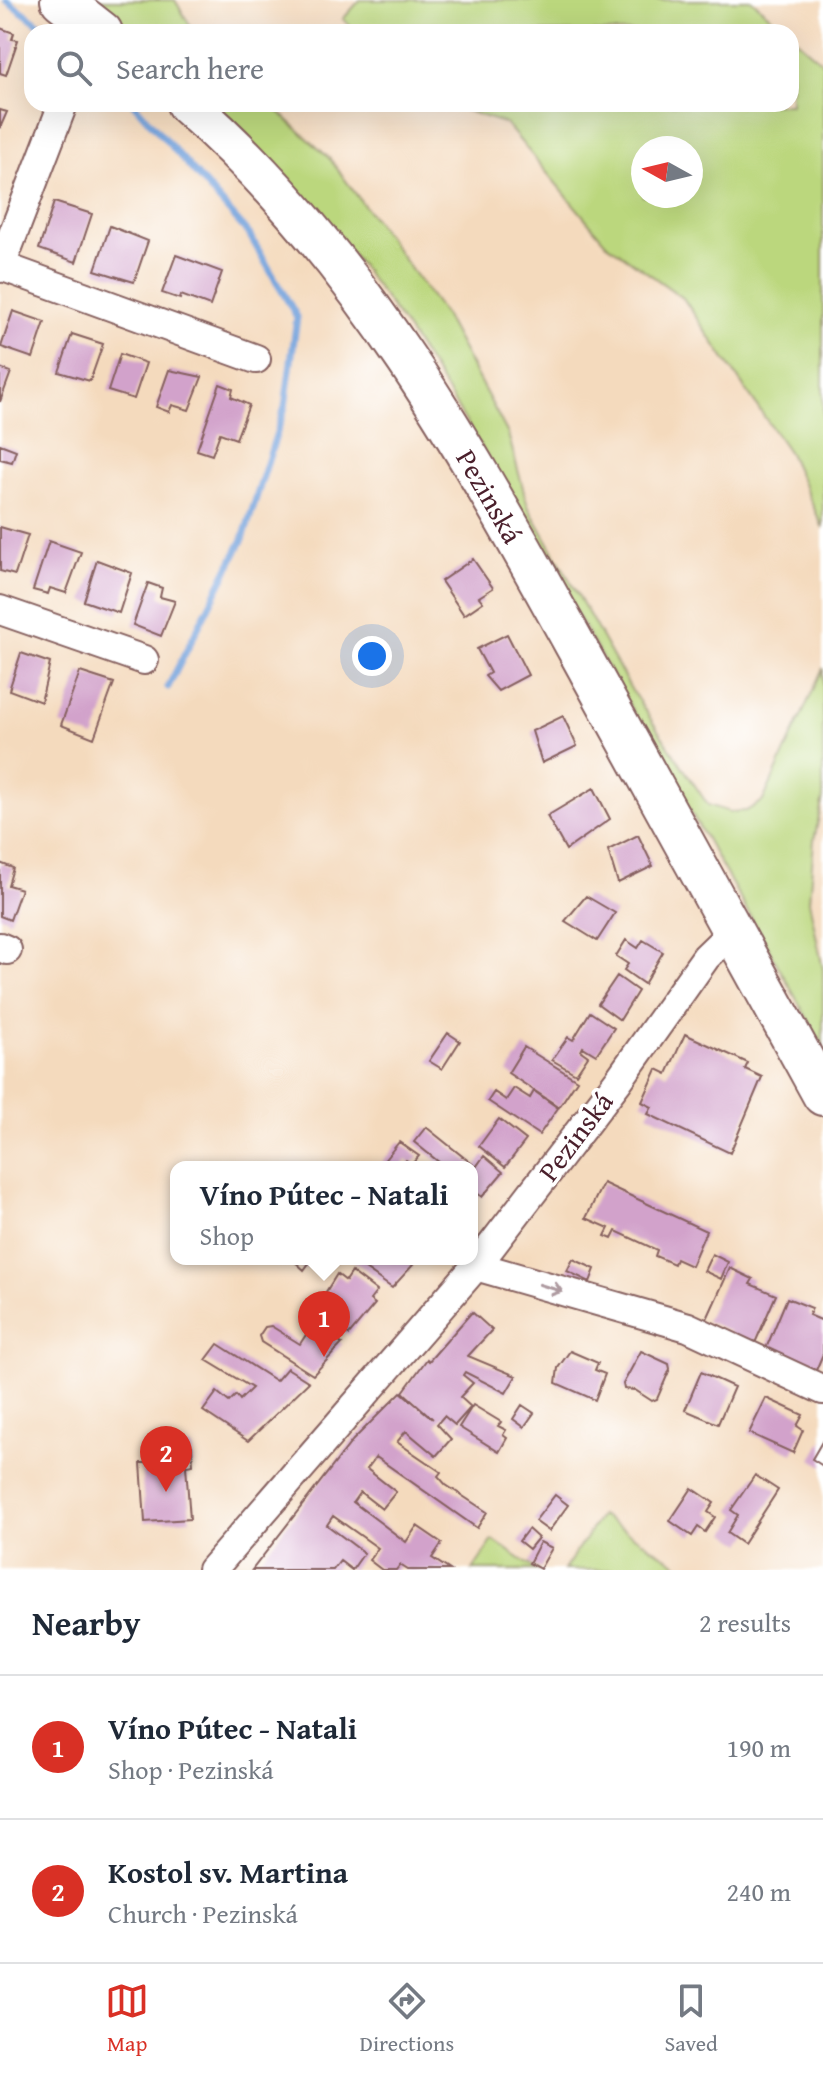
<!DOCTYPE html>
<meta charset="utf-8">
<style>
:root{--surface:#fff;--page:#f2f2f3;--text:#1f2937;--muted:#747a83;--line:#e0e1e3;--accent:#d93025}
body{margin:0;font-family:"Gentium Book Plus",serif;background:var(--page);color:var(--text)}
.compass{position:absolute;left:631px;top:136px;width:72px;height:72px;border-radius:50%;background:var(--surface);box-shadow:0 8px 32px #0002;rotate:278deg}
.you{position:absolute;left:372px;top:656px;width:28px;height:28px;margin:-20px;border:6px solid #fff;border-radius:50%;background:#1a73e8;box-shadow:0 0 0 12px #1a73e833}
.badge{display:grid;place-items:center;width:52px;height:52px;border-radius:50%;background:var(--accent);color:#fff;font-size:26px;font-weight:700}
.pin{position:absolute;translate:-50% -66px;filter:drop-shadow(0 2px 4px #0008)}
.pin::after{content:'';position:absolute;top:42px;width:28px;height:24px;background:inherit;clip-path:polygon(0 0,100% 0,50% 100%)}
.popup{position:absolute;left:170px;top:1161px;width:308px;height:104px;box-sizing:border-box;display:grid;place-content:center;border-radius:16px;background:var(--surface);filter:drop-shadow(0 2px 6px #0005);font-size:26px;white-space:nowrap;color:var(--muted)}
.popup b{font-size:30px;color:var(--text)}
.popup::after{content:'';position:absolute;left:50%;top:100%;margin-left:-16px;border:16px solid transparent;border-top-color:var(--surface)}
.list{margin:0;padding:0;list-style:none}
h2{display:flex;justify-content:space-between;align-items:center;height:104px;margin:0;padding:0 32px;font-size:34px}
h2 small{font-size:26px;font-weight:400;color:var(--muted)}
.list li{display:grid;grid-template-columns:52px 1fr auto;gap:24px;align-items:center;box-sizing:border-box;height:144px;padding:0 32px;border-top:2px solid var(--line)}
.list b{display:block;font-size:30px;white-space:nowrap}
.list p{margin:0;font-size:26px;white-space:nowrap;color:var(--muted)}
.list em{font-size:26px;font-style:normal;color:var(--muted)}
.icon{flex:none;width:44px;height:44px;fill:none;stroke:currentColor;stroke-width:2;stroke-linecap:round;stroke-linejoin:round}
.map{position:relative;flex:none;width:823px;height:1570px;overflow:hidden}
.search{position:absolute;background:var(--surface);box-shadow:0 8px 32px #0002;left:24px;right:24px;top:24px;height:88px;display:flex;align-items:center;gap:20px;box-sizing:border-box;padding:0 28px;border-radius:24px;color:var(--muted);font-size:30px}
.sheet{height:392px;background:var(--surface)}
nav{display:flex;justify-content:space-around;align-items:center;box-sizing:border-box;height:112px;border-top:2px solid var(--line);background:var(--surface);font-size:22px;color:var(--muted)}
nav a{display:grid;justify-items:center;gap:4px}
nav .on{color:var(--accent)}
.map>svg:first-child{display:block}
.green{fill:#bbd77d;stroke:#827b54;stroke-width:2;fill-rule:evenodd}
.lines{fill:none;stroke-linecap:round;stroke-linejoin:round}
.stream{stroke:#72a1db;stroke-width:7}
.building{fill:#d2a2cb}
.street-casing{stroke:#86605e;stroke-width:32}
.secondary-casing{stroke:#86605e;stroke-width:44}
.street{stroke:#fff;stroke-width:28}
.secondary{stroke:#fff;stroke-width:40}
.oneway{stroke:#ae9aa0}
.labels{text-anchor:middle;dominant-baseline:central;stroke-width:7;stroke-linejoin:round;paint-order:stroke}
.street-label{font-size:28px;fill:#4a1f2b;stroke:#fff}
</style>
<div class="map">
<svg width="823" height="1570" viewBox="0 0 823 1570">
<rect width="100%" height="100%" fill="#fff"/>
<filter id="ink" filterUnits="userSpaceOnUse"><feTurbulence type="fractalNoise" baseFrequency=".0125" numOctaves="2"/><feDisplacementMap in="SourceGraphic" scale="16" xChannelSelector="R" yChannelSelector="G"/><feConvolveMatrix kernelMatrix="1 2 1 2 8 2 1 2 1" color-interpolation-filters="sRGB"/></filter>
<filter id="wash" filterUnits="userSpaceOnUse"><feTurbulence type="fractalNoise" baseFrequency=".006" numOctaves="4" result="noise"/><feDisplacementMap in="SourceGraphic" scale="32" xChannelSelector="R" yChannelSelector="G"/><feGaussianBlur stdDeviation="1.8" result="paint"/><feColorMatrix in="noise" values="0 0 0 0 0 0 0 0 0 0 0 0 0 0 0 0 0 1.4 0 .05"/><feComposite in="paint" operator="in"/></filter>
<g filter="url(#wash)">
<rect width="100%" height="100%" fill="#f4dabd"/>
<path class="green" d="M74,0H175L194,32H117Z
M360,0H752L788,32H357L343,19Z
M791,35L823,63V528L789,453L683,298L606,243L506,124L447,104H791ZM643,148H691V196H643Z
M207,104H270L330,159L443,313L508,434L528,506L632,691L708,805L730,812L746,811L763,801L823,668V798L814,840L809,901L823,969V1047C744,902 660,759 577,615C471,429 375,243 207,104Z
M601,1515L687,1570H564Z
M493,1540L536,1570H473Z"/>
<g class="lines">
<path class="stream" d="M6,0L50,32
M134,104L249,234L297,317L285,407L243,539L168,687"/>
</g>
<g id="blocks">
<path class="building" d="M0,28L14,33L12,39L18,40L6,75L0,73Z
M0,110L7,112L0,128Z
M54,202L92,214L76,262L39,249Z
M110,226L148,241L134,282L95,270Z
M176,255L222,272L210,306L181,295L180,299L162,293Z
M13,311L45,322L33,358L1,347Z
M72,334L103,344L90,381L59,372Z
M120,354L146,363L134,399L108,391Z
M0,368L11,372L0,402Z
M169,370L202,377L189,410L172,405L169,412L156,407Z
M220,384L233,389L231,397L249,405L236,439L220,433L212,455L197,450Z
M0,444L16,450L12,462L0,459Z
M0,527L28,535L15,575L0,571Z
M49,541L81,552L66,593L50,588L48,594L33,590Z
M473,559L493,588L479,597L483,602L464,615L441,581Z
M97,560L132,573L119,613L84,601Z
M148,583L162,588L160,597L175,601L161,636L133,625Z
M507,634L528,675L498,691L485,676L490,673L477,649Z
M21,653L50,663L41,702L9,690Z
M80,672L114,683L94,738L61,725Z
M563,716L577,746L542,763L532,731Z
M594,788L610,819L566,850L547,816Z
M638,835L653,866L618,883L608,850Z
M0,863L13,868L8,885L21,889L10,920L0,916Z
M586,896L615,913L597,941L565,921Z
M626,940L638,948L643,940L663,952L644,984L624,970L628,964L616,956Z
M617,976L638,991L620,1020L598,1004Z
M590,1012L614,1028L596,1055L583,1047L581,1051L588,1056L576,1074L552,1060L568,1037L573,1040Z
M448,1033L460,1041L442,1069L429,1061Z
M685,1034L748,1063L745,1069L762,1077L730,1153L648,1114L652,1107L642,1102L657,1069L667,1074Z
M524,1047L577,1080L559,1107L508,1073Z
M514,1088L530,1098L534,1091L558,1108L539,1135L488,1101L494,1092L506,1100Z
M499,1119L526,1140L505,1167L479,1146Z
M426,1127L476,1167L484,1156L503,1172L482,1197L472,1189V1167H445L414,1142Z
M399,1142L419,1156L412,1164L406,1160L401,1167H379Z
M603,1183L706,1231L691,1266L676,1259L674,1264L655,1256L657,1250L616,1231L612,1239L605,1236L609,1228L586,1218Z
M712,1254L728,1262L721,1279L704,1271Z
M292,1259H312L304,1270Z
M351,1259H405L413,1265L392,1288Z
M573,1259L595,1269L590,1282L567,1271Z
M730,1268L753,1279L750,1284L776,1295L752,1350L727,1339L730,1331L706,1321Z
M352,1272L377,1291L370,1300L375,1304L349,1335L322,1319L328,1310L319,1303L337,1274L346,1281Z
M787,1298L812,1308L809,1315L823,1321V1354L814,1375L765,1351Z
M472,1312L492,1330L468,1356L516,1376L506,1393L465,1372L463,1375L473,1383L460,1397L471,1407L455,1425L444,1416L437,1424L451,1439L436,1456L406,1431L397,1442L441,1472L438,1476L446,1485L487,1512L477,1528L376,1457L367,1469L396,1492L382,1509L360,1492L353,1502L406,1542L417,1526L442,1543L432,1558L450,1570H408L400,1565L396,1570H382L369,1560L378,1548L333,1516L327,1525L364,1553L352,1570L340,1561L333,1570H252L353,1440L401,1392L433,1419L403,1392L427,1359L429,1361Z
M313,1324L342,1344L313,1375L261,1342L259,1336L265,1327L271,1326L300,1344Z
M218,1344L276,1381L287,1368L309,1382L248,1441L203,1411L217,1392L229,1402L236,1395L240,1400L252,1388L206,1360Z
M570,1351L598,1363L595,1370L605,1374L595,1400L556,1383L558,1368Z
M641,1351L669,1364L670,1369L657,1399L652,1401L635,1390L624,1389L623,1384Z
M701,1372L734,1387L718,1424L685,1410Z
M766,1398L803,1415L797,1426L803,1430L793,1453L749,1433Z
M473,1405L501,1422L498,1426L506,1430L503,1435L507,1438L499,1452L459,1427Z
M522,1405L534,1413L524,1427L513,1419Z
M166,1439L176,1447L192,1446L193,1465L186,1466L190,1519L145,1522L141,1463H150L154,1443Z
M823,1440V1466L812,1459Z
M755,1475L778,1490L743,1544L727,1533L738,1515L731,1510Z
M692,1488L714,1503L708,1512L715,1517L705,1532L698,1527L692,1536L670,1521Z
M555,1495L568,1505L549,1531L535,1521Z
M528,1529L538,1538L529,1549L519,1541Z
M540,1542L552,1548L540,1569L529,1563Z"/>
</g>
</g>
<g filter="url(#ink)">
<use href="#blocks" fill-opacity="0" stroke="#86605e" stroke-width="2"/>
<g class="lines">
<defs>
<path id="street" d="M1,266L256,359
M0,268L63,104
M0,610L144,660
M0,947L7,950
M476,1266L688,1327L823,1390
M212,1570L476,1266L618,1081L706,957L733,931"/>
<path id="secondary" d="M61,0L102,32
M187,104C365,258 478,469 590,672C667,813 746,954 823,1095"/>
</defs>
<use href="#street" class="street-casing"/>
<use href="#secondary" class="secondary-casing"/>
<use href="#street" class="street"/>
<use href="#secondary" class="secondary"/>
</g>
<defs><path id="oneway-shaft" d="M-6 0H5M1.5-3L5.5 0L1.5 3" fill="none" stroke-width="1.6" stroke-linecap="round" stroke-linejoin="round" transform="scale(2)"/></defs>
<use class="oneway" href="#oneway-shaft" transform="translate(551 1288) rotate(17)"/>
</g>
<g class="labels">
<g class="street-label">
<text transform="translate(490 496) rotate(60)">Pezinská</text>
<text transform="translate(575 1136) rotate(-53)">Pezinská</text>
</g>
</g>
</svg>
<svg class="compass" viewBox="-18 -18 36 36"><path d="M0-13l5 13h-10z" fill="#e53935"/><path d="M0 13l5-13h-10z" fill="#747a83"/></svg>
<div class="you"></div>
<div class="pin badge" style="left:324px;top:1357px">1</div>
<div class="popup"><b>Víno Pútec - Natali</b>Shop</div>
<div class="pin badge" style="left:166px;top:1492px">2</div>
<div class="search"><svg class="icon" aria-label="search" viewBox="0 0 24 24"><circle cx="10" cy="10" r="6"/><path d="M15 15l6 6"/></svg>Search here</div>
</div>
<section class="sheet">
<h2>Nearby<small>2 results</small></h2>
<ul class="list">
<li><span class="badge">1</span><div><b>Víno Pútec - Natali</b><p>Shop · Pezinská</p></div><em>190 m</em></li>
<li><span class="badge">2</span><div><b>Kostol sv. Martina</b><p>Church · Pezinská</p></div><em>240 m</em></li>
</ul>
</section>
<nav>
<a class="on"><svg class="icon" aria-label="map" viewBox="0 0 24 24"><path d="M3 6l6-2 6 2 6-2v14l-6 2-6-2-6 2zM9 4v14M15 6v14"/></svg>Map</a>
<a><svg class="icon" aria-label="directions" viewBox="0 0 24 24"><path d="M12 3l9 9-9 9-9-9zM9 14v-3h6M13 9l2 2-2 2"/></svg>Directions</a>
<a><svg class="icon" aria-label="saved" viewBox="0 0 24 24"><path d="M7 4h10v16l-5-4-5 4z"/></svg>Saved</a>
</nav>
